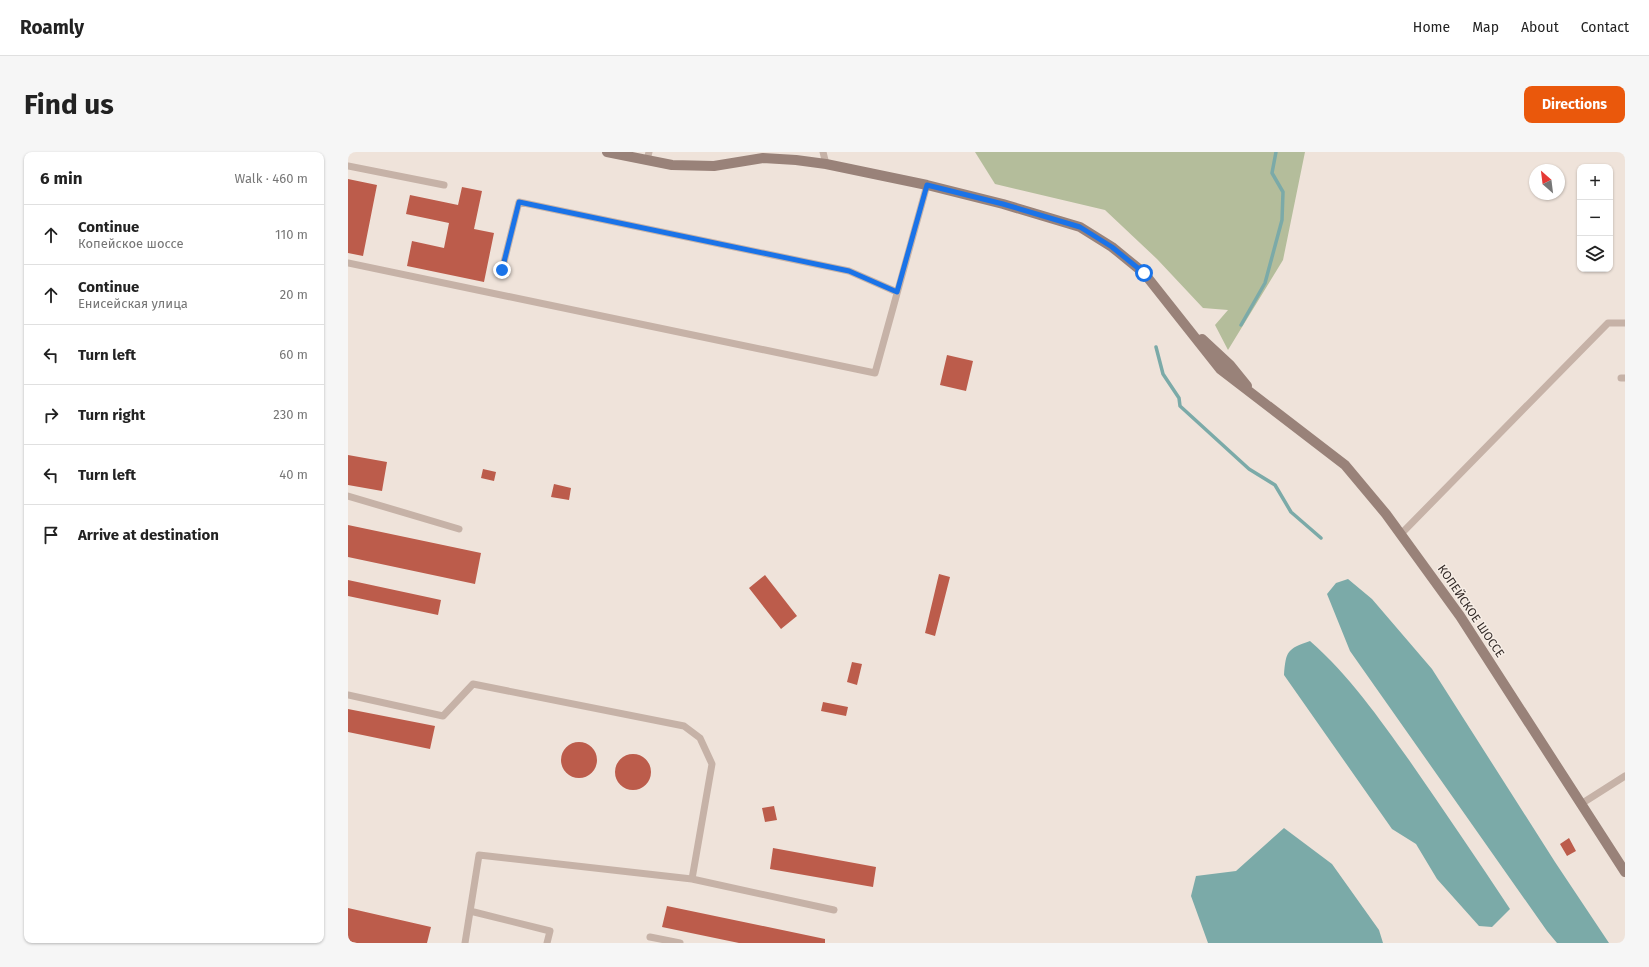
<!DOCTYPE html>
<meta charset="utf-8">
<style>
:root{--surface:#fff;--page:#f6f6f6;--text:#222;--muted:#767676;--line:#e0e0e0;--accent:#ea580c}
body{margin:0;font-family:"Fira Sans",sans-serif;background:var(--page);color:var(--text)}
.controls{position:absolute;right:12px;top:12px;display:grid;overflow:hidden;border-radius:8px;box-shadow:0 1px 3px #0004}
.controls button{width:36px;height:36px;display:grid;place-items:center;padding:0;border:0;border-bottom:1px solid var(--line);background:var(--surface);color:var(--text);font:20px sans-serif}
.compass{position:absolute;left:1181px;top:12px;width:36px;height:36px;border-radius:50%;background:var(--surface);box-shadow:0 1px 3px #0004;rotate:332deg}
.stop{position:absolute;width:12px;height:12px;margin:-9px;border:3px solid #1a73e8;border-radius:50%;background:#fff}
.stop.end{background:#1a73e8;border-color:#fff;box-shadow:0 1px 4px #0008}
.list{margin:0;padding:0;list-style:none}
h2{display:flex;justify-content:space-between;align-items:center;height:52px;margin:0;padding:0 16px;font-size:17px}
h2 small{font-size:13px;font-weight:400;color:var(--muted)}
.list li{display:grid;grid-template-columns:26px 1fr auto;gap:12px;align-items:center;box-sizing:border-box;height:60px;padding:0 16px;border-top:1px solid var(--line)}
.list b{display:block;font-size:15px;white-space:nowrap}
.list p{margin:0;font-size:13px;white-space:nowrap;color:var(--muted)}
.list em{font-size:13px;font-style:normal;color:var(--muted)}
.icon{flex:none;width:22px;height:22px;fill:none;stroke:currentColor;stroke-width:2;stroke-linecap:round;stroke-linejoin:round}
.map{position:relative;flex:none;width:1277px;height:791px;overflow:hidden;border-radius:8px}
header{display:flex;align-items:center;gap:24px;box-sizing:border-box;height:56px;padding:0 20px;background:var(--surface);border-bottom:1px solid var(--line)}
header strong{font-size:19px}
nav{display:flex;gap:22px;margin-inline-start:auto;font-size:14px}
.intro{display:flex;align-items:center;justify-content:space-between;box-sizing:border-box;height:96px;padding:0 24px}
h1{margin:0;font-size:28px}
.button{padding:10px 18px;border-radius:8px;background:var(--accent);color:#fff;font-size:14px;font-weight:700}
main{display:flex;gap:24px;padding:0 24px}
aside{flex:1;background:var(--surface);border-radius:8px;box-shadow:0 1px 3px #0004}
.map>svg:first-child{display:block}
.green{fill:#b4bd9b}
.water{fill:#7baaa8}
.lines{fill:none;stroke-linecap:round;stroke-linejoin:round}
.stream{stroke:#7baaa8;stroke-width:3.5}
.building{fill:#bc5c4b}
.lane{stroke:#c6b2a7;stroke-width:7}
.secondary{stroke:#998279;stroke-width:10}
.route{stroke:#1a73e8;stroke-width:5}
.labels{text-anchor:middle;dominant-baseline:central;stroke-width:3;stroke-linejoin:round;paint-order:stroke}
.street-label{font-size:12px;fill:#332a27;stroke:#f7eee6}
</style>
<header>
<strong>Roamly</strong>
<nav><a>Home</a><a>Map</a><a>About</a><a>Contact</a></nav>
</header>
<div class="intro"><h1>Find us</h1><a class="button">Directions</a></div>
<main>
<aside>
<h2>6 min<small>Walk · 460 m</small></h2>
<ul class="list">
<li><svg class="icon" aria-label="ahead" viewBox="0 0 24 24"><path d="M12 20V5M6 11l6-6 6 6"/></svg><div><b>Continue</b><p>Копейское шоссе</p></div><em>110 m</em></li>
<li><svg class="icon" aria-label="ahead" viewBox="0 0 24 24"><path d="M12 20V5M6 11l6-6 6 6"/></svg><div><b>Continue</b><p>Енисейская улица</p></div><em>20 m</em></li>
<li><svg class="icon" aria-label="left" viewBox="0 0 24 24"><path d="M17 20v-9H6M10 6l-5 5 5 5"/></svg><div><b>Turn left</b></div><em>60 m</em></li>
<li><svg class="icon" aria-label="right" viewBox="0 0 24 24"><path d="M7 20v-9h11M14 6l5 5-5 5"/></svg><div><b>Turn right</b></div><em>230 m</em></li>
<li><svg class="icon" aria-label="left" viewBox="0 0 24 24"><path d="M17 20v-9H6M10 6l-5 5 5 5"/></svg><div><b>Turn left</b></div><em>40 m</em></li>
<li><svg class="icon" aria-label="arrive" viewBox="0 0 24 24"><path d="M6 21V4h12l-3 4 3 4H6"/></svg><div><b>Arrive at destination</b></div></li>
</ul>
</aside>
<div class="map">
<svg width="1277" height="791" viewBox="0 0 1277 791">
<rect width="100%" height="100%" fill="#efe3da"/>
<path class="green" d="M627,0H957L935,108L880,198L867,173L880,158L855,156L809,107L757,58L647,32Z"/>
<path class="water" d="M1000,427L1024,447L1084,517L1207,710L1261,791H1209L1199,779L1002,499L979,442L988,431Z
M962,489C1001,523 1031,566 1061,608C1095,657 1129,707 1162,757L1144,775L1131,774L1089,727L1068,692L1044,677L936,523C938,499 939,497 962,489Z
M936,676L984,712L1031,778L1035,791H860L843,744L848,724L888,719Z"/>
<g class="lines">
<path class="stream" d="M893,173L917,131L934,68L935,40L924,21L928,0
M808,195L815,222L831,246L832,254L901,317L927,333L943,360L973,386"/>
</g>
<path class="building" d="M0,27L29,33L15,104L0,101Z
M114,35L134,39L126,77L146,81L136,130L59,114L64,89L96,96L101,71L58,62L62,43L110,53Z
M599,203L625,209L618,239L592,233Z
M0,303L39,310L34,339L0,333Z
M135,317L148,320L146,329L133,326Z
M206,332L223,336L221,348L203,345Z
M0,373L133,401L127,432L0,405Z
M591,422L602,425L587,484L577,481Z
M417,423L449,464L433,477L401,436Z
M0,428L93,448L90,463L0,444Z
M504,510L514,512L509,533L499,530Z
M475,550L500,555L498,564L473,559Z
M0,557L87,574L82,597L0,580Z
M213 608a18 18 0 1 1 36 0a18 18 0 1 1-36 0Z
M267 620a18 18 0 1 1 36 0a18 18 0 1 1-36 0Z
M426,654L429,668L417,670L414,656Z
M1221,686L1228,699L1219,704L1212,692Z
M425,696L528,715L525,735L422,717Z
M319,754L477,787V791H391L314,775Z
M0,756L83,775L79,791H9L0,789Z"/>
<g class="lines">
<path class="lane" d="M475,0L478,12
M299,8L301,0
M0,14L96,33
M0,111L527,221L579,33
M154,118L171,50L501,119L549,140
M1273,226H1277
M0,344L111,377
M1053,382L1260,171H1277
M0,543L95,564L125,532L336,574L352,586L364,612L344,727
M1233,652L1277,624
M122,759L202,779L199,791
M302,785L332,791
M117,791L131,703L344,727L486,758"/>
<path class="secondary" d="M259,0L324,13L366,14L415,6L448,8L478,12L579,33L655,52L732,75L764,95L796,121L872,217L997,313L1038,362L1112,464L1277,720
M854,187L882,213L899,234"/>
</g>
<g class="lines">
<path class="route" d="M154,118L171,50L501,119L549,140L579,33L655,52L732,75L764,95L796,121"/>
</g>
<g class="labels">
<g class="street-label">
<text transform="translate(1123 459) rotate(56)">КОПЕЙСКОЕ ШОССЕ</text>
</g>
</g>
</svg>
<div class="controls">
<button>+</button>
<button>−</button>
<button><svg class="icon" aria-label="layers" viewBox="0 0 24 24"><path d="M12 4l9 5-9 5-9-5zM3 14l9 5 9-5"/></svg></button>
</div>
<svg class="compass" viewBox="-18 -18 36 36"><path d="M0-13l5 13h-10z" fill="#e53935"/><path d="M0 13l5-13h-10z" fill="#767676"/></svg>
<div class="stop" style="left:796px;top:121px"></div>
<div class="stop end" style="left:154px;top:118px"></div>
</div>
</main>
